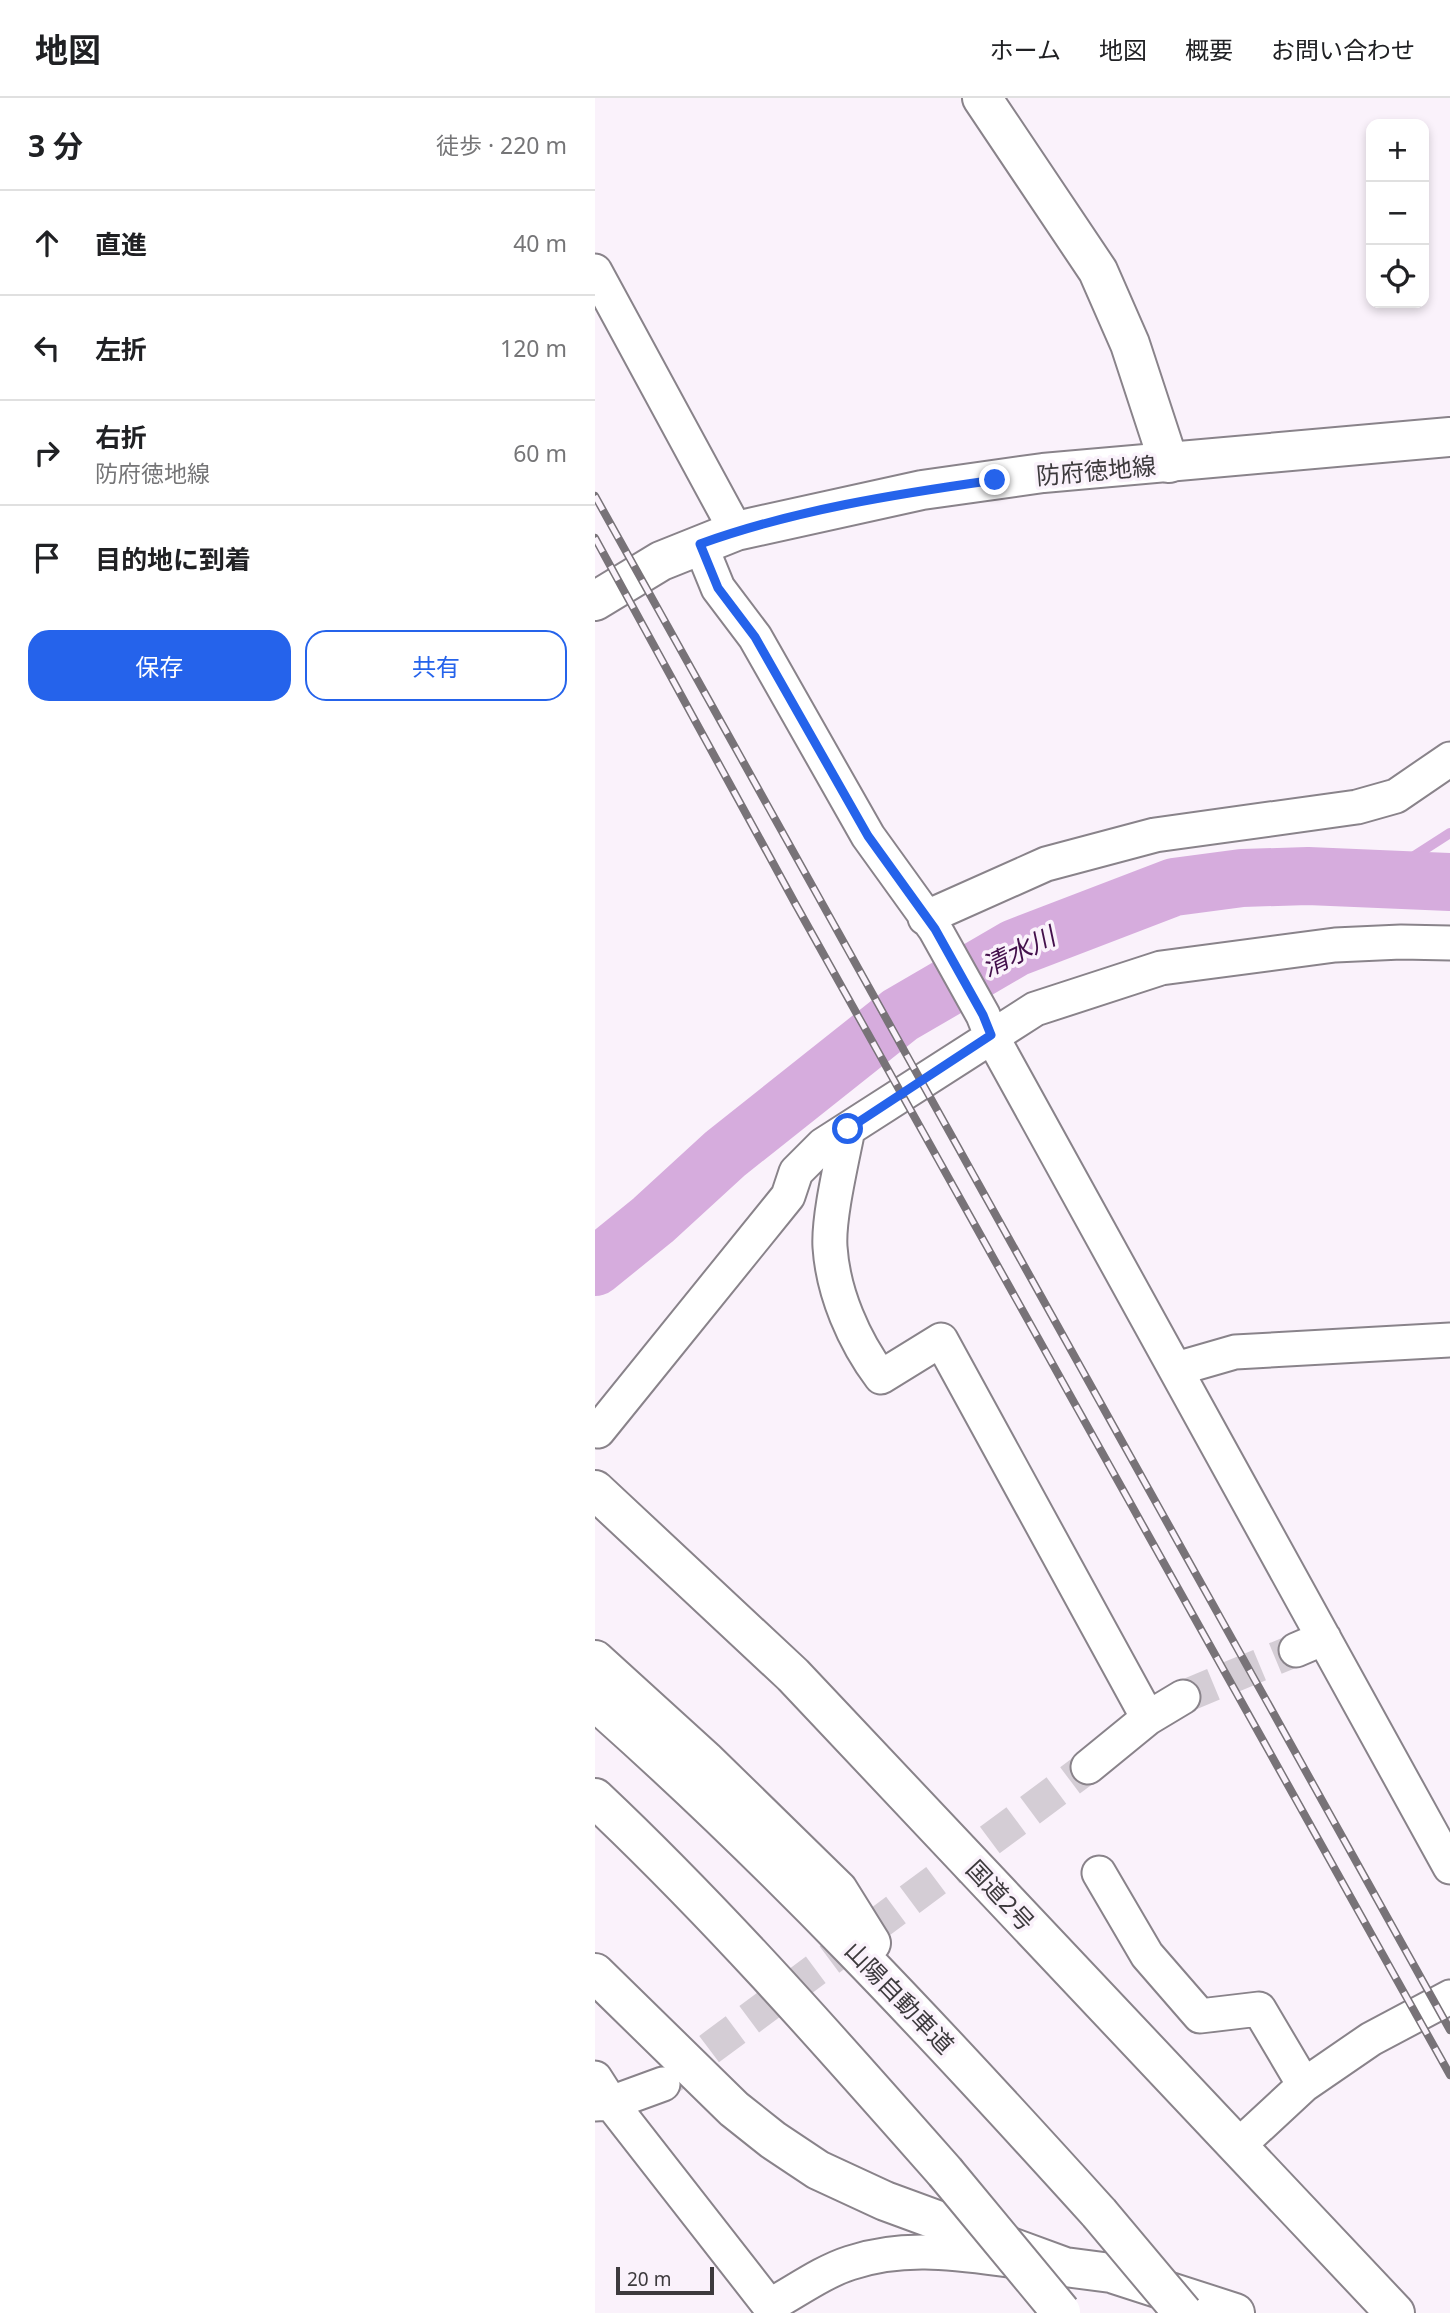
<!DOCTYPE html>
<html lang="ja">
<meta charset="utf-8">
<style>
:root{--surface:#fff;--page:#f2f2f2;--text:#202124;--muted:#757577;--line:#e0e0e0;--accent:#2563eb}
body{margin:0;font-family:"Noto Sans","Noto Sans JP",sans-serif;background:var(--page);color:var(--text)}
.controls{position:absolute;right:21px;top:21px;display:grid;overflow:hidden;border-radius:14px;box-shadow:0 4px 10px #0003}
.controls button{width:63px;height:63px;display:grid;place-items:center;padding:0;border:0;border-bottom:2px solid var(--line);background:var(--surface);color:var(--text);font:35px sans-serif}
.scale{position:absolute;left:21px;bottom:18px;width:98px;box-sizing:border-box;padding-left:7px;border:4px solid #3d3a3d;border-top:0;font-size:19px;line-height:24px;white-space:nowrap;color:#3d3a3d;-webkit-text-stroke:5px #faf2fb;paint-order:stroke}
.stop{position:absolute;width:21px;height:21px;margin:-16px;border:5px solid #2563eb;border-radius:50%;background:#fff}
.stop.end{background:#2563eb;border-color:#fff;box-shadow:0 2px 7px #0008}
.list{margin:0;padding:0;list-style:none}
h2{display:flex;justify-content:space-between;align-items:center;height:91px;margin:0;padding:0 28px;font-size:30px}
h2 small{font-size:23px;font-weight:400;color:var(--muted)}
.list li{display:grid;grid-template-columns:46px 1fr auto;gap:21px;align-items:center;box-sizing:border-box;height:105px;padding:0 28px;border-top:2px solid var(--line)}
.list b{display:block;font-size:26px;white-space:nowrap}
.list p{margin:0;font-size:23px;white-space:nowrap;color:var(--muted)}
.list em{font-size:23px;font-style:normal;color:var(--muted)}
.actions{display:flex;gap:14px;padding:21px 28px}
.actions a{flex:1;padding:16px 0;border:2px solid var(--accent);border-radius:21px;text-align:center;font-size:24px;color:var(--accent)}
.actions .main{background:var(--accent);color:#fff}
.icon{flex:none;width:38px;height:38px;fill:none;stroke:currentColor;stroke-width:2;stroke-linecap:round;stroke-linejoin:round}
.map{position:relative;flex:none;width:855px;height:2215px;overflow:hidden}
header{display:flex;align-items:center;gap:42px;box-sizing:border-box;height:98px;padding:0 35px;background:var(--surface);border-bottom:2px solid var(--line)}
header strong{font-size:33px}
nav{display:flex;gap:38px;margin-inline-start:auto;font-size:24px}
main{display:flex}
aside{flex:1;background:var(--surface)}
.map>svg:first-child{display:block}
.lines{fill:none;stroke-linecap:round;stroke-linejoin:round}
.stream{stroke:#d6acdd;stroke-width:10}
.river{stroke:#d6acdd;stroke-width:58}
.street-tunnel{stroke:#d4cdd5;stroke-width:33;stroke-dasharray:33 17;stroke-linecap:butt}
.street-casing{stroke:#89838a;stroke-width:37}
.secondary-casing{stroke:#89838a;stroke-width:42}
.primary-casing{stroke:#89838a;stroke-width:42}
.highway-casing{stroke:#89838a;stroke-width:42}
.street{stroke:#fff;stroke-width:33}
.secondary{stroke:#fff;stroke-width:38}
.primary{stroke:#fff;stroke-width:38}
.highway{stroke:#fff;stroke-width:38}
.rail-casing{stroke:#787378;stroke-width:8}
.rail{stroke:#faf2fb;stroke-width:5;stroke-dasharray:16;stroke-linecap:butt}
.highway-bridge-casing{stroke:#89838a;stroke-width:42;stroke-linecap:butt}
.highway-bridge{stroke:#fff;stroke-width:38}
.route{stroke:#2563eb;stroke-width:9}
.labels{text-anchor:middle;dominant-baseline:central;stroke-width:7;stroke-linejoin:round;paint-order:stroke}
.street-label{font-size:24px;fill:#3d3a3d;stroke:#faf2fb}
.water-label{font-size:26px;font-style:italic;fill:#43104b;stroke:#faf2fb}
</style>
<header>
<strong>地図</strong>
<nav><a>ホーム</a><a>地図</a><a>概要</a><a>お問い合わせ</a></nav>
</header>
<main>
<aside>
<h2>3 分<small>徒歩 · 220 m</small></h2>
<ul class="list">
<li><svg class="icon" aria-label="ahead" viewBox="0 0 24 24"><path d="M12 20V5M6 11l6-6 6 6"/></svg><div><b>直進</b></div><em>40 m</em></li>
<li><svg class="icon" aria-label="left" viewBox="0 0 24 24"><path d="M17 20v-9H6M10 6l-5 5 5 5"/></svg><div><b>左折</b></div><em>120 m</em></li>
<li><svg class="icon" aria-label="right" viewBox="0 0 24 24"><path d="M7 20v-9h11M14 6l5 5-5 5"/></svg><div><b>右折</b><p>防府徳地線</p></div><em>60 m</em></li>
<li><svg class="icon" aria-label="arrive" viewBox="0 0 24 24"><path d="M6 21V4h12l-3 4 3 4H6"/></svg><div><b>目的地に到着</b></div></li>
</ul>
<div class="actions"><a class="main">保存</a><a>共有</a></div>
</aside>
<div class="map">
<svg width="855" height="2215" viewBox="0 0 855 2215">
<rect width="100%" height="100%" fill="#faf2fb"/>
<g class="lines">
<path class="stream" d="M785,780L855,735"/>
<path class="river" d="M0,1169L58,1122L130,1056L305,917L420,850L579,789L647,780L713,778L855,784"/>
<path class="street-tunnel" d="M588,1599L701,1552
M74,1981L493,1669"/>
<defs>
<path id="street" d="M0,173L141,433
M105,446L123,490L160,539L273,738L340,831L388,917L396,937L855,1769
M330,820L451,766L560,737L762,709L801,698L855,661
M253,1031C247,1062 233,1120 235,1149C238,1195 259,1243 286,1279L346,1242L553,1620
M581,1271L640,1254L855,1242
M3,1333L193,1098L201,1074L228,1047L440,911L566,870L740,847L806,844L855,845
M701,1552L729,1540
M493,1669L553,1620L588,1599
M504,1775L552,1857L605,1918L664,1911L709,1987
M0,1980L16,2005L180,2215
M0,2006L16,2005L68,1986
M642,2049L709,1987L776,1941L855,1899
M174,2208C200,2194 227,2174 255,2165C314,2145 371,2157 431,2164"/>
<path id="secondary" d="M387,0L503,173L535,246L574,365"/>
<path id="primary" d="M0,503L66,463L141,433L327,392L448,375L855,339"/>
<path id="highway" d="M0,1392L198,1577L800,2215
M0,1562L111,1663L243,1792L276,1845
M0,1603C180,1762 343,1937 504,2115
M0,1700C124,1817 237,1946 350,2074
M0,1875L139,2011L178,2042L223,2072L290,2103L470,2169L516,2175L640,2215"/>
</defs>
<use href="#street" class="street-casing"/>
<use href="#secondary" class="secondary-casing"/>
<use href="#primary" class="primary-casing"/>
<use href="#highway" class="highway-casing"/>
<use href="#street" class="street"/>
<use href="#secondary" class="secondary"/>
<use href="#primary" class="primary"/>
<use href="#highway" class="highway"/>
<defs>
<path id="rail" d="M0,398L855,1932
M0,440L201,807L855,1977"/>
</defs>
<use href="#rail" class="rail-casing"/>
<use href="#rail" class="rail"/>
<defs>
<path id="highway-bridge" d="M350,2074L466,2214
M504,2115L588,2215"/>
</defs>
<use href="#highway-bridge" class="highway-bridge-casing"/>
<use href="#highway-bridge" class="highway-bridge"/>
</g>
<g class="lines">
<path class="route" d="M253,1031L396,937L388,917L340,831L273,738L160,539L123,490L105,446C199,412 301,396 400,382"/>
</g>
<g class="labels">
<g class="street-label">
<text transform="translate(501 372) rotate(-5)">防府徳地線</text>
<text transform="translate(406 1797) rotate(47)">国道2号</text>
<text transform="translate(305 1899) rotate(46)">山陽自動車道</text>
</g>
<g class="water-label">
<text transform="translate(423 853) rotate(-26)">清水川</text>
</g>
</g>
</svg>
<div class="controls">
<button>+</button>
<button>−</button>
<button><svg class="icon" aria-label="locate" viewBox="0 0 24 24"><circle cx="12" cy="12" r="6"/><path d="M12 2v4M12 18v4M2 12h4M18 12h4"/></svg></button>
</div>
<div class="scale">20 m</div>
<div class="stop" style="left:253px;top:1031px"></div>
<div class="stop end" style="left:400px;top:382px"></div>
</div>
</main>
